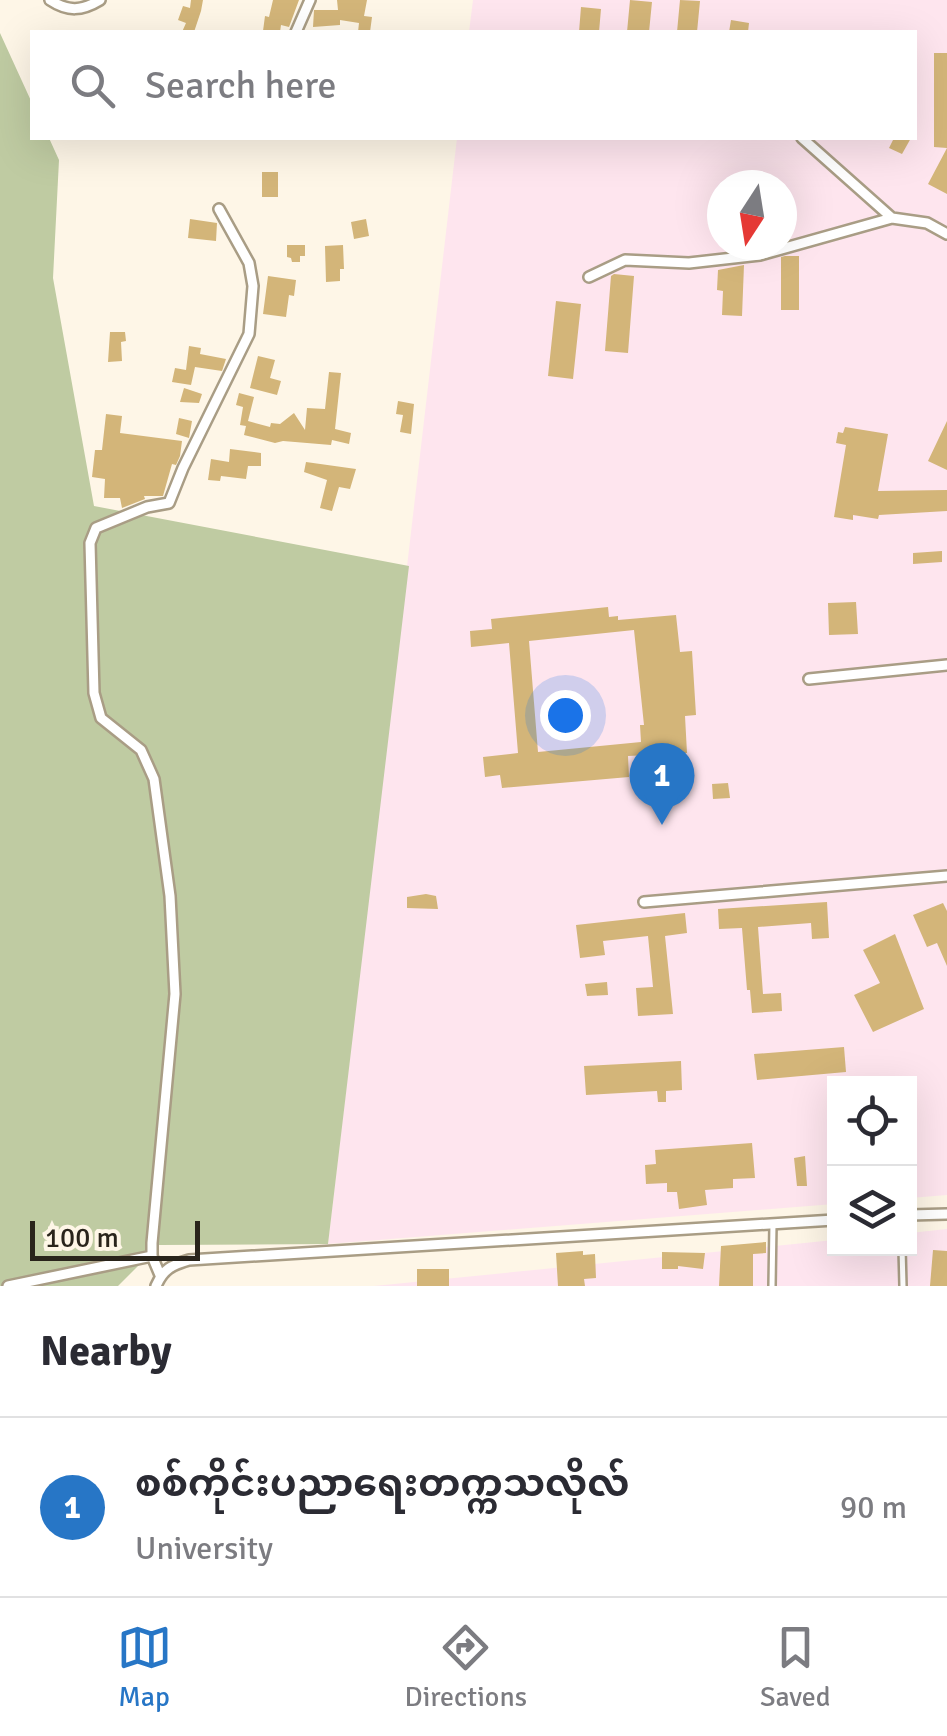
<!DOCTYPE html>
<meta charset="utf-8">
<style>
:root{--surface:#fff;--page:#f7f7f7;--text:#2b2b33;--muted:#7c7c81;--line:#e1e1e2;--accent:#2776c6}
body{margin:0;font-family:Signika,"Noto Sans Myanmar",sans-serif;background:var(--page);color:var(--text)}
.controls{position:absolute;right:30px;bottom:30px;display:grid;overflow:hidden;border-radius:0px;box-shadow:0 10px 40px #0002}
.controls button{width:90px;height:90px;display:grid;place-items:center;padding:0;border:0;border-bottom:2px solid var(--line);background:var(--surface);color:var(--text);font:50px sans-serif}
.compass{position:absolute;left:707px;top:170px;width:90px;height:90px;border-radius:50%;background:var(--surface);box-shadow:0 10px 40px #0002;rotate:192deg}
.scale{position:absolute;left:30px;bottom:25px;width:170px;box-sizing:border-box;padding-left:10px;border:5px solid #29241b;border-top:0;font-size:28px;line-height:35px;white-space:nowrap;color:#29241b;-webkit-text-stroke:8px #fef6e7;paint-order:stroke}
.you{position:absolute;left:565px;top:715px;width:35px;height:35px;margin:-25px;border:8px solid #fff;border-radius:50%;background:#1a73e8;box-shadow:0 0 0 15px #1a73e833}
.badge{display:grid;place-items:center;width:65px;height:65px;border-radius:50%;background:var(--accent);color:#fff;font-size:32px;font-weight:700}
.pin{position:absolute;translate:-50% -82px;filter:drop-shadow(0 2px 5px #0008)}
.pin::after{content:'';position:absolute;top:52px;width:35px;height:30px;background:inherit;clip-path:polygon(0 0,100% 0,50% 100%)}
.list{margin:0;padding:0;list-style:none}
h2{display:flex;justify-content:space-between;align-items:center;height:130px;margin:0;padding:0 40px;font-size:42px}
h2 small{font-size:32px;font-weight:400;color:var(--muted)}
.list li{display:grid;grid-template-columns:65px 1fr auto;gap:30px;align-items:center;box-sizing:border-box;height:180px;padding:0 40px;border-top:2px solid var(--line)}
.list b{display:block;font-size:38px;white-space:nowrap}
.list p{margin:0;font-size:32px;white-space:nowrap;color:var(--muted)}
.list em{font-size:32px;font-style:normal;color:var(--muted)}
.icon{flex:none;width:55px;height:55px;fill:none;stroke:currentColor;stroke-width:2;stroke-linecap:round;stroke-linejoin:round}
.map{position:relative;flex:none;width:947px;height:1286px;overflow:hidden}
.search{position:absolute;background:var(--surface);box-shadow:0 10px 40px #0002;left:30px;right:30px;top:30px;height:110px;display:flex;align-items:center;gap:25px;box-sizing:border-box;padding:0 35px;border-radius:0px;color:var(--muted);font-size:38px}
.sheet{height:310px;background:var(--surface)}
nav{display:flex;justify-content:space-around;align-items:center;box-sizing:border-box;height:140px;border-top:2px solid var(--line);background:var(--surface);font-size:28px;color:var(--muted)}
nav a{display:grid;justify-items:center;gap:5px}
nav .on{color:var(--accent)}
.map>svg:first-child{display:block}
.industrial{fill:#fee5ef}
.education{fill:#fee5ee;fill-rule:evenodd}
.green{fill:#bfcba2}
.building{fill:#d3b579;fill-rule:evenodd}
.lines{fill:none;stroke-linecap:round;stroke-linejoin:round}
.service-casing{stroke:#a99d85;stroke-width:10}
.minor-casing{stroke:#a99d85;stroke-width:14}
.service{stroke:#fff;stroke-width:5}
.minor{stroke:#fff;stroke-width:9}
</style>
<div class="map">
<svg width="947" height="1286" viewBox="0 0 947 1286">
<rect width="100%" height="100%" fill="#fef6e7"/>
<path class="industrial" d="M947,1229V1286H374L834,1240V1248H910V1233Z"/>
<path class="education" d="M473,0H947V1195L910,1198V1084H834V1204L328,1244L457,138H914V32H469ZM722,185H782V245H722Z"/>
<path class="green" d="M0,33L32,103V138H49L59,160L53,278L94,506L409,566L328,1244L159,1245L118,1286H0Z"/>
<path class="building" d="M191,0H203L201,11L194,32H182L186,23L178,20L183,6L190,8Z
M273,0H299L289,27L281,25L280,32L263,31L265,16L269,17Z
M337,0H367L364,16L372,17L370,32H358L359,23L340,20V25L313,27L314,10H338Z
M630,0L652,2L649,32H627Z
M680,0L700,1L697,32H677Z
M581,7L601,9L599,32H579Z
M731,20L749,23L748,32H729Z
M934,53H947V194L928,184L947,148L934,147Z
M894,138H911L902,154L889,148Z
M262,172H278V197H262Z
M190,219L217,223L216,241L188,238Z
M366,219L369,236L354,239L351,222Z
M287,245H305V256H300V262H292L291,258L287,257Z
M343,245L344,269H340V281L326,282L325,246Z
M785,256H799V310H781V257Z
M744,265L742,316L722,315L723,291L717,290L718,270Z
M614,274L634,276L628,353L605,351L611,276Z
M268,276L296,280L294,296L289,295L286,317L263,314Z
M556,301L581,304L573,379L548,376Z
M110,332H125L126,341L121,342L122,361L108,362Z
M189,346L201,348L200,354L226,359L222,371L195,367L191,385L172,382L175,368L186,370Z
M258,356L275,360L270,378L281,381L277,395L250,388Z
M329,372L341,373L335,429L351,433L349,444L332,440L331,445L283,441L275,443L244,435L246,426L240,425L243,407L236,405L239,393L254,397L248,421L270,427L271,423L280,424L294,413L305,430L307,408L325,409Z
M184,388L202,394L199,403L180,402Z
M398,401L414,404L411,434L400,432L403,415L396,414Z
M106,414L122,416L120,433L182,441L180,456L176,465L172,464L163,496H144L145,499L122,508L120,498H104L105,479L92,477L95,450H102Z
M179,418L192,421L189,438L176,434Z
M947,421V470L928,461Z
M845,427L888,434L878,491L947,490V511L879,515L878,519L853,515V520L834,517L846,445L836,443L838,432L843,433Z
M230,449L261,453V466H248L246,479L221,476L220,481L208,480L211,459L229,462Z
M306,462L356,469L350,489L339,487L332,511L320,508L327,480L304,472Z
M942,551V562L913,564V553Z
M856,602L858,634L829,635L828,603Z
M608,607L609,617L618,616V620L676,615L680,652L692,651L696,715L685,716L687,753L628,756L629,777L502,788L500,775L485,777L483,757L518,753L509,643L471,647L470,631L492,629L491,619ZM634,630L644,725H640L641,742L538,752L529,641Z
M687,781V790H676L677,801H662L661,782Z
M728,783L730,798L713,799L712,784Z
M426,894L436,896L438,909L407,908V897Z
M827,902L829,938L812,939L811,923L758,927L763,994L781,993L782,1011L752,1013L750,990H747L742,928L719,929L718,909Z
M943,903L947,911V966L937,943L927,947L913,915Z
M685,913L687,933L665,936L673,1014L638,1016L636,988L653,987L648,936L603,941L605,955L580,958L576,925Z
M895,934L924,1009L873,1032L854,995L880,983L863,950Z
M607,982L608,995L587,996L585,984Z
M844,1047L846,1072L757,1080L754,1054Z
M681,1061L682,1090L666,1091V1102H658L657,1091L586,1095L584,1066Z
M752,1143L755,1178L733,1179V1188L705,1190L707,1205L679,1209L677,1192H667V1183L646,1184L645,1165L656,1164L655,1150Z
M805,1156L807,1186H797L794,1158Z
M766,1242V1253L753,1254V1286H719L721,1246Z
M933,1250L947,1251V1286H930Z
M583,1251V1255L595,1254L596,1278L584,1279L585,1286H558L556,1253Z
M662,1252L705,1253L703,1269L678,1266V1269H662Z
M417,1269H449V1286H417Z"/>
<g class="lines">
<defs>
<path id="service" d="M902,1248L903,1286
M772,1286L773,1224"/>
<path id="minor" d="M50,0C68,12 82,11 100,0
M296,32L310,0
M802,138L892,218
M589,277L625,260L689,263L760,255L892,218L927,223L947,234
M809,679L947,665
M644,902L947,876
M910,1215L947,1214
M160,1275L152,1256V1243L175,994L170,896L154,779L141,750L101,718L94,693L90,543L96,528L147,507L169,503L183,468L249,334L253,286L249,263L219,209
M8,1286L152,1256
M156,1286C163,1269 172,1265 189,1260L834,1220"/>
</defs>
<use href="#service" class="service-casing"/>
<use href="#minor" class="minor-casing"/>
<use href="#service" class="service"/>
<use href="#minor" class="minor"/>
</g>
</svg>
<div class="controls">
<button><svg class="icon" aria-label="locate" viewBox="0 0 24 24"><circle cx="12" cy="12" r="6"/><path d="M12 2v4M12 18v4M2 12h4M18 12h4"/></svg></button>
<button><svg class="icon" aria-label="layers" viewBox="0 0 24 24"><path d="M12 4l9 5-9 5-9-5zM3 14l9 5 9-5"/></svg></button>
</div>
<svg class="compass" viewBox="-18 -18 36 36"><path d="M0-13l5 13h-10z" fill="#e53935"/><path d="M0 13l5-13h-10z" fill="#7c7c81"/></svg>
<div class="scale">100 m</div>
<div class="you"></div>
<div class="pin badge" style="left:662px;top:825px">1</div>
<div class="search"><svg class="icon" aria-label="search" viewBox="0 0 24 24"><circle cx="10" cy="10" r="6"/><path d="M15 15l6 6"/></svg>Search here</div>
</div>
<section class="sheet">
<h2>Nearby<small></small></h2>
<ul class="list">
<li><span class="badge">1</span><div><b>စစ်ကိုင်းပညာရေးတက္ကသလိုလ်</b><p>University</p></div><em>90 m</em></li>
</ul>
</section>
<nav>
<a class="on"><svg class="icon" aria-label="map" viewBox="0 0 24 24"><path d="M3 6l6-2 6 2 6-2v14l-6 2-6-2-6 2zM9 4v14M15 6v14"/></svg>Map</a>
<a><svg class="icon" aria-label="directions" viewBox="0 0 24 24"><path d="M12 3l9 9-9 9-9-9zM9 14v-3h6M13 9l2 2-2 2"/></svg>Directions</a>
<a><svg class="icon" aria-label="saved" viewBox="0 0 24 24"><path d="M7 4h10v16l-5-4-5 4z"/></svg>Saved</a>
</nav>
